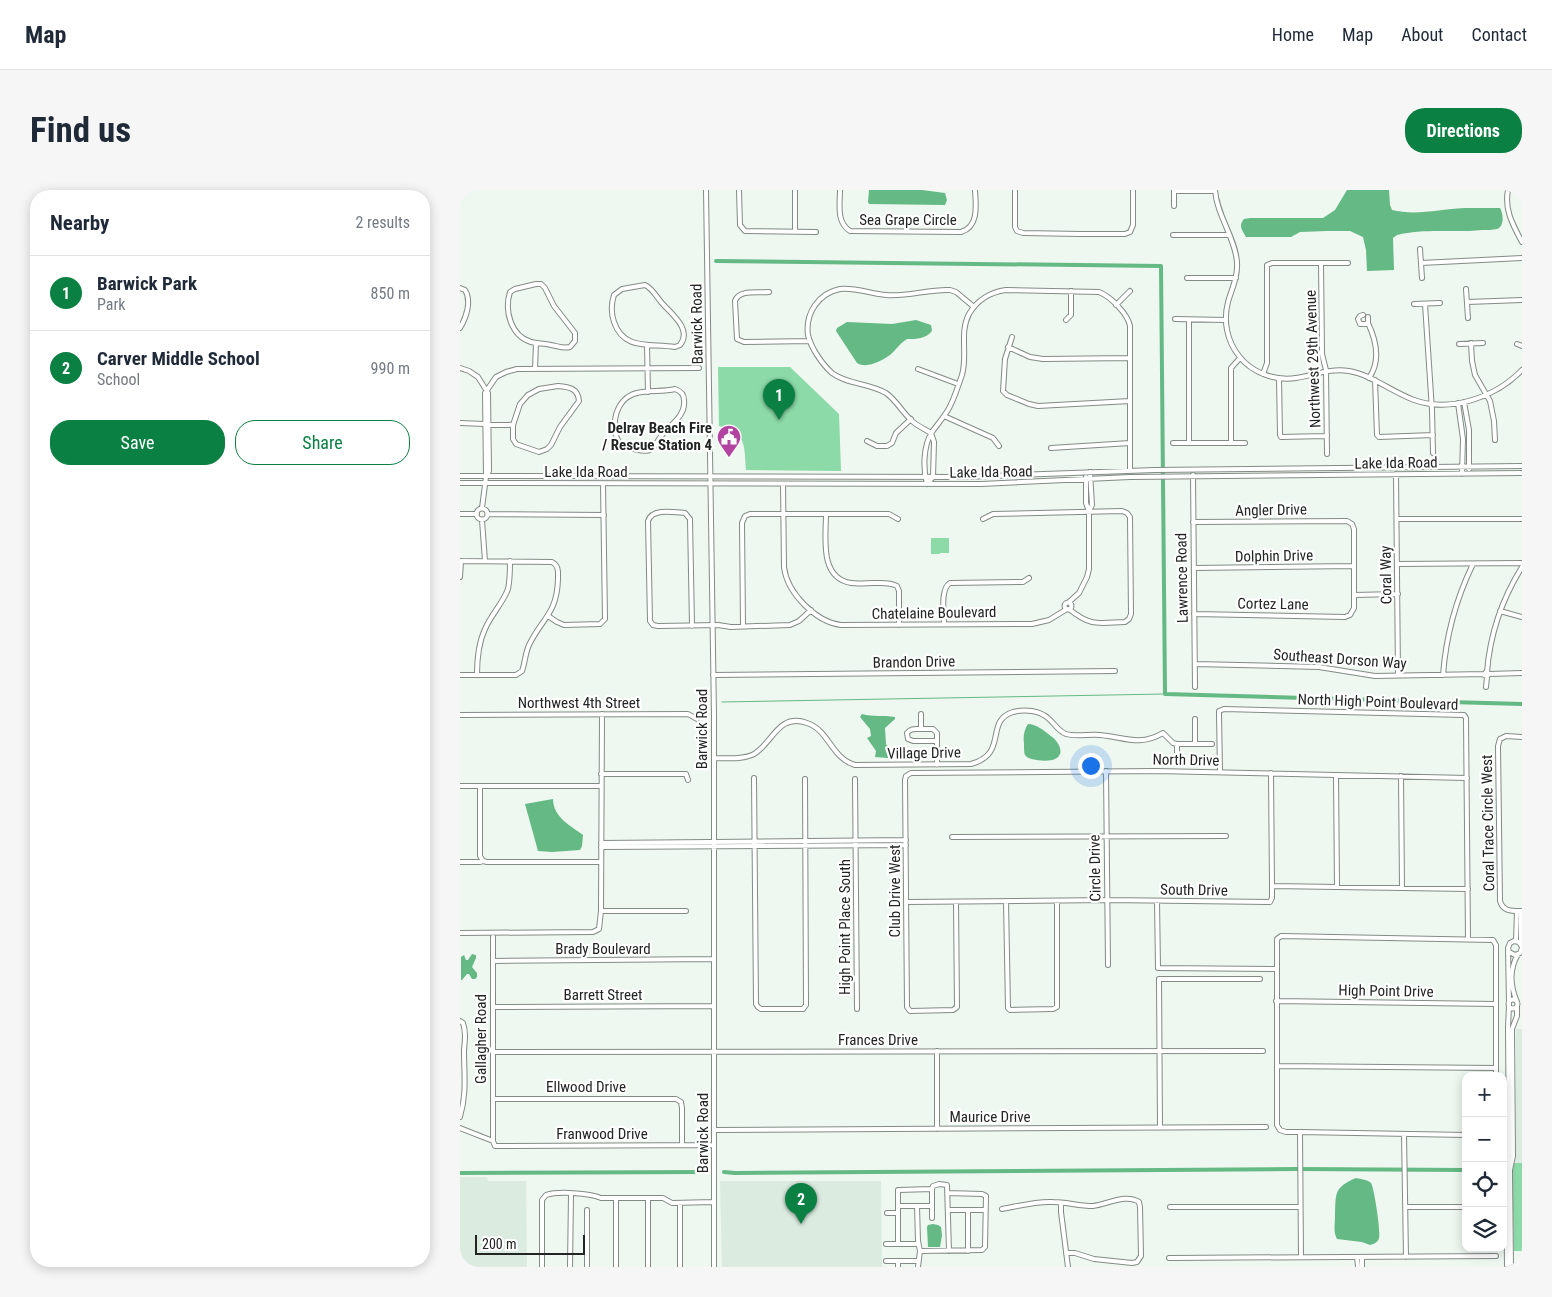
<!DOCTYPE html>
<meta charset="utf-8">
<style>
:root{--surface:#fff;--page:#f6f6f7;--text:#1f2937;--muted:#747a83;--line:#e0e1e3;--accent:#0b8043}
body{margin:0;font-family:"Roboto Condensed",sans-serif;background:var(--page);color:var(--text)}
.controls{position:absolute;right:15px;bottom:15px;display:grid;overflow:hidden;border-radius:10px;box-shadow:0 2px 12px #0003}
.controls button{width:45px;height:45px;display:grid;place-items:center;padding:0;border:0;border-bottom:1px solid var(--line);background:var(--surface);color:var(--text);font:25px sans-serif}
.scale{position:absolute;left:15px;bottom:12px;width:110px;box-sizing:border-box;padding-left:5px;border:2px solid #222523;border-top:0;font-size:14px;line-height:18px;white-space:nowrap;color:#222523;-webkit-text-stroke:4px #fff;paint-order:stroke}
.you{position:absolute;left:630px;top:575px;width:18px;height:18px;margin:-12px;border:4px solid #fff;border-radius:50%;background:#1a73e8;box-shadow:0 0 0 8px #1a73e833}
.badge{display:grid;place-items:center;width:32px;height:32px;border-radius:50%;background:var(--accent);color:#fff;font-size:16px;font-weight:700}
.pin{position:absolute;translate:-50% -41px;filter:drop-shadow(0 1px 2px #0008)}
.pin::after{content:'';position:absolute;top:26px;width:18px;height:15px;background:inherit;clip-path:polygon(0 0,100% 0,50% 100%)}
.list{margin:0;padding:0;list-style:none}
h2{display:flex;justify-content:space-between;align-items:center;height:65px;margin:0;padding:0 20px;font-size:21px}
h2 small{font-size:16px;font-weight:400;color:var(--muted)}
.list li{display:grid;grid-template-columns:32px 1fr auto;gap:15px;align-items:center;box-sizing:border-box;height:75px;padding:0 20px;border-top:1px solid var(--line)}
.list b{display:block;font-size:19px;white-space:nowrap}
.list p{margin:0;font-size:16px;white-space:nowrap;color:var(--muted)}
.list em{font-size:16px;font-style:normal;color:var(--muted)}
.actions{display:flex;gap:10px;padding:15px 20px}
.actions a{flex:1;padding:11px 0;border:1px solid var(--accent);border-radius:20px;text-align:center;font-size:18px;color:var(--accent)}
.actions .main{background:var(--accent);color:#fff}
.icon{flex:none;width:28px;height:28px;fill:none;stroke:currentColor;stroke-width:2;stroke-linecap:round;stroke-linejoin:round}
.map{position:relative;flex:none;width:1062px;height:1077px;overflow:hidden;border-radius:20px}
header{display:flex;align-items:center;gap:30px;box-sizing:border-box;height:70px;padding:0 25px;background:var(--surface);border-bottom:1px solid var(--line)}
header strong{font-size:24px}
nav{display:flex;gap:28px;margin-inline-start:auto;font-size:18px}
.intro{display:flex;align-items:center;justify-content:space-between;box-sizing:border-box;height:120px;padding:0 30px}
h1{margin:0;font-size:35px}
.button{padding:12px 22px;border-radius:20px;background:var(--accent);color:#fff;font-size:18px;font-weight:700}
main{display:flex;gap:30px;padding:0 30px}
aside{flex:1;background:var(--surface);border-radius:20px;box-shadow:0 2px 12px #0003}
.map>svg:first-child{display:block}
.built{fill:#dbebe0}
.green{fill:#8bdaa7}
.water{fill:#64b984}
.lines{fill:none;stroke-linecap:round;stroke-linejoin:round}
.stream{stroke:#64b984;stroke-width:1}
.canal{stroke:#64b984;stroke-width:4}
.minor-casing{stroke:#838b85;stroke-width:6}
.minor{stroke:#fff;stroke-width:4}
.labels{text-anchor:middle;dominant-baseline:central;stroke-width:4.5;stroke-linejoin:round;paint-order:stroke}
.street-label{font-size:15px;fill:#222523;stroke:#fff}
.poi-label{font-size:15px;font-weight:bold;fill:#222523;stroke:#fff;text-anchor:end}
</style>
<header>
<strong>Map</strong>
<nav><a>Home</a><a>Map</a><a>About</a><a>Contact</a></nav>
</header>
<div class="intro"><h1>Find us</h1><a class="button">Directions</a></div>
<main>
<aside>
<h2>Nearby<small>2 results</small></h2>
<ul class="list">
<li><span class="badge">1</span><div><b>Barwick Park</b><p>Park</p></div><em>850 m</em></li>
<li><span class="badge">2</span><div><b>Carver Middle School</b><p>School</p></div><em>990 m</em></li>
</ul>
<div class="actions"><a class="main">Save</a><a>Share</a></div>
</aside>
<div class="map">
<svg width="1062" height="1077" viewBox="0 0 1062 1077">
<rect width="100%" height="100%" fill="#eef7f0"/>
<path class="built" d="M1056,839H1062V973H1056Z
M0,987H27L28,991H66L67,1077H0Z
M260,991H421L422,1077H262Z"/>
<path class="green" d="M258,177H330L379,224L381,281L286,280C284,255 287,243 259,236Z
M471,348H489V363H480V358V364H471Z
M1053,973H1062V1061H1054L1052,979Z"/>
<path class="water" d="M409,0H462L485,3L487,10L485,15L409,14L408,12Z
M887,0H929L930,15L932,20C956,26 980,19 1004,18C1016,18 1028,18 1040,18C1043,23 1045,36 1037,39C1033,40 1026,40 1022,40C994,43 964,38 937,45L933,48L934,80L907,81L906,60L903,47L890,41H867L840,42L831,47H786C782,40 778,36 784,29L790,28H863L875,20Z
M456,130L471,135L472,141C465,149 457,149 447,149C440,153 436,160 430,165C421,171 407,179 397,173L376,141L377,138L387,132L432,134Z
M402,524C413,527 423,525 435,527V529L425,538L426,554L430,561L431,566L428,568L415,567L416,561L407,548L411,546L410,539L400,527Z
M568,534C576,534 585,541 592,547C598,551 606,564 595,569C590,572 568,571 565,565C564,563 564,556 564,553C563,547 564,540 568,534Z
M93,609C93,627 111,636 123,645L122,656L120,660L92,662L78,661L65,614Z
M12,764L16,765V768L12,777L17,783V787L15,789H12L9,784H7L2,790H1V767L4,765L6,770H8Z
M896,988C901,989 908,990 911,993C914,997 921,1043 919,1048C918,1052 914,1054 910,1055L902,1052L877,1049C873,1041 875,1035 875,1026C876,1004 873,998 896,988Z
M473,1034L478,1035L481,1037L482,1045L480,1057H468L467,1037L468,1035Z"/>
<g class="lines">
<path class="stream" d="M262,512L705,504"/>
<path class="canal" d="M256,71L701,76L705,504L1062,514
M264,982L275,983L836,979L1006,980
M0,983L246,982"/>
<defs>
<path id="minor" d="M246,0L254,526V1077
M279,0L280,35L285,41L356,42
M335,0V41
M380,0C380,14 376,32 390,41L501,42C519,37 516,15 515,0
M555,0V37L557,41L563,43L621,44H665L670,42L673,35V0
M714,0V16
M755,0C757,26 775,47 777,72C778,87 772,98 768,112C763,131 767,151 779,166C792,183 815,191 836,188C855,185 870,178 889,181C912,185 932,202 954,210C991,223 1036,207 1062,180
M1048,0C1044,20 1053,35 1062,52
M714,1H755
M713,45H769
M960,59L962,88
M861,73L862,164L866,180L867,264
M961,73L1062,68
M727,88H776
M76,94H81L85,98L94,116L115,143V151L110,157C103,159 98,156 91,155C84,153 78,154 71,152C51,146 44,121 50,102L55,99Z
M185,95C192,98 196,106 201,112C210,123 233,139 220,155L215,157C190,153 164,161 154,132C151,123 151,114 154,105L162,99Z
M0,98L5,100C12,111 6,128 0,138
M1006,99L1008,128
M309,102C298,103 279,99 275,111L277,149L284,152L350,151
M1007,112L1062,110
M954,114L980,113
M965,114L972,220L973,263
M656,115L670,101
M903,125L900,126L898,129L900,134H907L908,131V127
M715,129L766,130
M606,130L611,125V101
M729,130V252
M908,133C916,150 921,171 909,188
M552,147L545,169L543,201L547,205L569,214L578,216L670,211
M1011,153L1012,171L1015,185L1030,211L1034,231L1035,250
M999,154L1023,153
M1057,154L1062,156
M187,155L188,202
M548,157L570,167L583,169L670,168
M0,178L9,181L18,187L28,203L29,281L26,287
M75,179L76,153
M458,179L498,194
M803,184L807,173V75L812,73H888
M819,188L820,245L821,247L865,246L867,245
M915,190L917,245L919,247L973,245
M98,196C109,197 118,198 119,211L100,237L91,255L87,259L79,262L56,254L53,249V235L60,214L68,205L79,199Z
M215,199C221,201 224,204 224,210C226,226 211,234 202,245C198,249 195,258 190,260C185,263 165,257 160,254C149,238 155,208 177,203C189,200 203,202 215,199Z
M1004,212L1009,240V279
M998,213L1003,249L1002,284
M484,226L533,248L539,256
M0,233L53,235
M471,243C465,239 457,236 452,231C442,222 437,211 426,203C409,193 386,194 372,183C362,174 351,158 348,145C345,123 359,103 380,99C395,97 411,104 426,105C447,107 469,99 490,100L496,102L514,117
M407,251L417,256H427L432,253L436,243L451,229
M771,252V178L780,168
M713,253H785
M591,258L670,253
M936,284L938,485
M733,285L735,497
M0,286L504,287L695,280L1062,276
M0,293L521,294L670,287L1062,283
M323,294L324,377C327,403 356,432 381,435L572,434L589,430L607,419
M467,294C463,279 463,256 472,242C477,235 483,228 488,220C494,210 498,196 502,185C508,165 499,143 509,124C517,110 531,102 546,100L639,102C650,106 668,124 670,136V281
M467,294L473,287L474,252L471,243
M22,318L26,287L25,203L36,187L46,182L57,179L239,178
M16.5 324a5.5 5.5 0 1 1 11 0a5.5 5.5 0 1 1-11 0Z
M629,321L632,315L630,282
M0,324H17
M28,324L144,325
M366,324C366,347 359,388 391,393C398,394 407,393 414,393C422,393 430,392 437,396L439,401V435
M523,329L533,324L662,321L667,323L670,327L671,424L669,429L665,432C638,433 631,437 609,419
M937,329H1062
M22,330L25,371
M733,332L887,331L892,334L894,339V418L890,425L885,427L734,424
M0,371L92,372C99,376 98,381 98,389C97,424 82,428 69,455C65,464 65,473 62,481L56,485H0
M937,374L1062,373
M734,378L894,376
M0,387L1,371
M894,405L938,404
M609,412L619,403L627,387L629,379V321L626,313V287
M604.5 416a3.5 3.5 0 1 1 7 0a3.5 3.5 0 1 1-7 0Z
M1040,421L1062,427
M88,426L97,432L104,435L140,434L145,429L143,294
M484,434C484,423 480,399 490,393L563,392L569,388
M232,436L230,329L225,323C213,322 192,318 188,331L190,431L193,435L198,436L258,435L271,437
M283,436L282,333L285,326L290,324H429L438,329
M270,437L330,435L339,431L351,420
M735,474L859,477L915,486L1024,484
M1026,482L1029,484L1027,486L1024,485Z
M1027,482C1030,444 1042,409 1062,377
M1029,484L1062,483
M17,485C17,469 18,454 25,439C31,425 43,413 48,399C50,390 50,380 50,371
M253,485L655,481
M983,485C986,445 996,409 1013,374
M1026,497L1027,487
M461,524V539H473L477,543V575
M0,525L228,524L237,529
M735,529V554
M461,539C455,539 451,538 447,543L448,549L453,551H477
M1062,547L1046,546L1040,549L1038,556L1040,711C1043,722 1053,721 1062,721
M717,554V569
M254,568C266,568 280,570 292,565C312,556 317,522 347,533C369,540 371,568 395,575L511,574C549,564 524,531 553,522C564,519 580,520 589,529C595,534 598,541 606,544C616,547 629,544 640,545C664,547 679,557 703,543L713,553L717,554H752
M646,581L648,775
M760,582L759,524V521L764,519L1004,525L1006,528L1008,749
M141,584H226L228,590
M876,585L877,697
M941,586L942,698
M294,588L296,814L298,817L301,819H343L346,815L345,589
M395,589L397,819
M0,596H141
M20,596V666L23,671
M492,647L766,646
M141,653L446,650
M141,657L446,655
M0,672H20L23,671L27,672H140
M812,696L1008,699
M546,711L548,818L550,820L593,819L597,817V711
M697,711L698,778L816,779
M446,712L647,710L810,712L812,708V696L811,583
M496,712L497,817L493,820L450,821L447,817L445,590L446,586L451,583L696,581L1007,588
M141,721H226
M0,743L133,742L139,739L141,721L142,524
M33,747V951
M1056,751L1057,721
M1061,754V721
M1062,757L1059,752L1054,751L1050,753L1048,758L1049,762L1055,765L1060,763L1062,758
M1048,758L1049,814
M33,771L254,769
M1048.5 814a4.5 4.5 0 1 1 9 0a4.5 4.5 0 1 1-9 0Z
M816,811L1035,814
M1057,812C1050,795 1049,780 1058,764
M33,817L254,816
M0,831L3,833C6,842 5,850 4,860C4,885 7,902 0,927
M477,861V939
M33,862L803,861
M817,876L1036,878
M33,909H216L221,912L222,918V955
M700,937L699,789H800
M0,938L33,951L35,956L254,955
M254,940L806,937
M840,942L841,1067
M944,944L946,1067
M1006,945L840,942H826L820,940L817,935V749L821,746L1033,750L1036,755V886
M472,999V1028
M156,1008V1077
M188,1008V1077
M220,1013V1077
M601,1013V1022L608,1077
M438,1016H472
M457,1016L458,1051L460,1061L458,1077
M710,1017H840
M946,1017H1006
M542,1019C559,1016 576,1011 593,1012C606,1012 619,1016 633,1016C646,1015 666,1003 679,1012L680,1017L681,1066L677,1072L672,1073L634,1069L615,1063H606
M488,1020H525
M427,1023H438
M426,1054H438
M458,1054H438V1000L472,999L473,996L479,994L487,995L489,1061
M460,1061L522,1060L525,1057L526,1006L522,1004L488,1003
M508,1061V1020
M897,1067L898,1077
M902,1067V1077
M709,1068L1036,1066
M426,1071H438
M82,1077V1010L86,1005C98,1001 129,1003 141,1008H203L212,1013L254,1012
M110,1077L111,1004
M127,1077V1020
M438,1077V1071H458
M1047,1077L1046,981L1049,965L1048,838L1049,815
M1051,1077L1050,980L1053,966L1052,839L1057,826V816"/>
</defs>
<use href="#minor" class="minor-casing"/>
<use href="#minor" class="minor"/>
</g>
<defs>
<symbol id="civic-pin" viewBox="-11 -11 22 30"><path d="M0 17L-7.5 6A9.5 9.5 0 1 1 7.5 6Z" fill="#b243a0" stroke="#fff"/><path d="M-.6-6.5H3V-4.5H.6V-3L4-1V1h2V6H-6V1h2V-1L-.6-3ZM-1.2 2.5V6h2.4V2.5Z" fill="#fff"/></symbol>
</defs>
<g fill-rule="evenodd">
<use href="#civic-pin" x="255" y="233" width="28" height="38"/>
</g>
<g class="labels">
<g class="street-label">
<text x="448" y="30">Sea Grape Circle</text>
<text transform="translate(237 134) rotate(-91)">Barwick Road</text>
<text transform="translate(853 169) rotate(-92)">Northwest 29th Avenue</text>
<text transform="translate(936 273) rotate(-1)">Lake Ida Road</text>
<text x="126" y="282">Lake Ida Road</text>
<text transform="translate(531 282) rotate(-1)">Lake Ida Road</text>
<text transform="translate(811 320) rotate(-1)">Angler Drive</text>
<text transform="translate(814 366) rotate(-1)">Dolphin Drive</text>
<text transform="translate(926 385) rotate(-91)">Coral Way</text>
<text transform="translate(722 388) rotate(-91)">Lawrence Road</text>
<text transform="translate(813 414) rotate(1)">Cortez Lane</text>
<text transform="translate(474 423) rotate(-1)">Chatelaine Boulevard</text>
<text transform="translate(880 469) rotate(4)">Southeast Dorson Way</text>
<text transform="translate(454 472) rotate(-1)">Brandon Drive</text>
<text transform="translate(918 512) rotate(2)">North High Point Boulevard</text>
<text x="119" y="513">Northwest 4th Street</text>
<text transform="translate(242 539) rotate(-90)">Barwick Road</text>
<text transform="translate(464 563) rotate(-1)">Village Drive</text>
<text transform="translate(726 570) rotate(1)">North Drive</text>
<text transform="translate(1028 633) rotate(-91)">Coral Trace Circle West</text>
<text transform="translate(635 678) rotate(-91)">Circle Drive</text>
<text transform="translate(734 700) rotate(1)">South Drive</text>
<text transform="translate(435 701) rotate(-90)">Club Drive West</text>
<text transform="translate(385 737) rotate(-90)">High Point Place South</text>
<text x="143" y="759">Brady Boulevard</text>
<text transform="translate(926 801) rotate(1)">High Point Drive</text>
<text x="143" y="805">Barrett Street</text>
<text transform="translate(21 849) rotate(-90)">Gallagher Road</text>
<text x="418" y="850">Frances Drive</text>
<text x="126" y="897">Ellwood Drive</text>
<text x="530" y="927">Maurice Drive</text>
<text transform="translate(243 943) rotate(-90)">Barwick Road</text>
<text x="142" y="944">Franwood Drive</text>
</g>
<g class="poi-label">
<text x="252" y="238">Delray Beach Fire<tspan x="252" dy="17">/ Rescue Station 4</tspan></text>
</g>
</g>
</svg>
<div class="controls">
<button>+</button>
<button>−</button>
<button><svg class="icon" aria-label="locate" viewBox="0 0 24 24"><circle cx="12" cy="12" r="6"/><path d="M12 2v4M12 18v4M2 12h4M18 12h4"/></svg></button>
<button><svg class="icon" aria-label="layers" viewBox="0 0 24 24"><path d="M12 4l9 5-9 5-9-5zM3 14l9 5 9-5"/></svg></button>
</div>
<div class="scale">200 m</div>
<div class="you"></div>
<div class="pin badge" style="left:319px;top:230px">1</div>
<div class="pin badge" style="left:341px;top:1034px">2</div>
</div>
</main>
